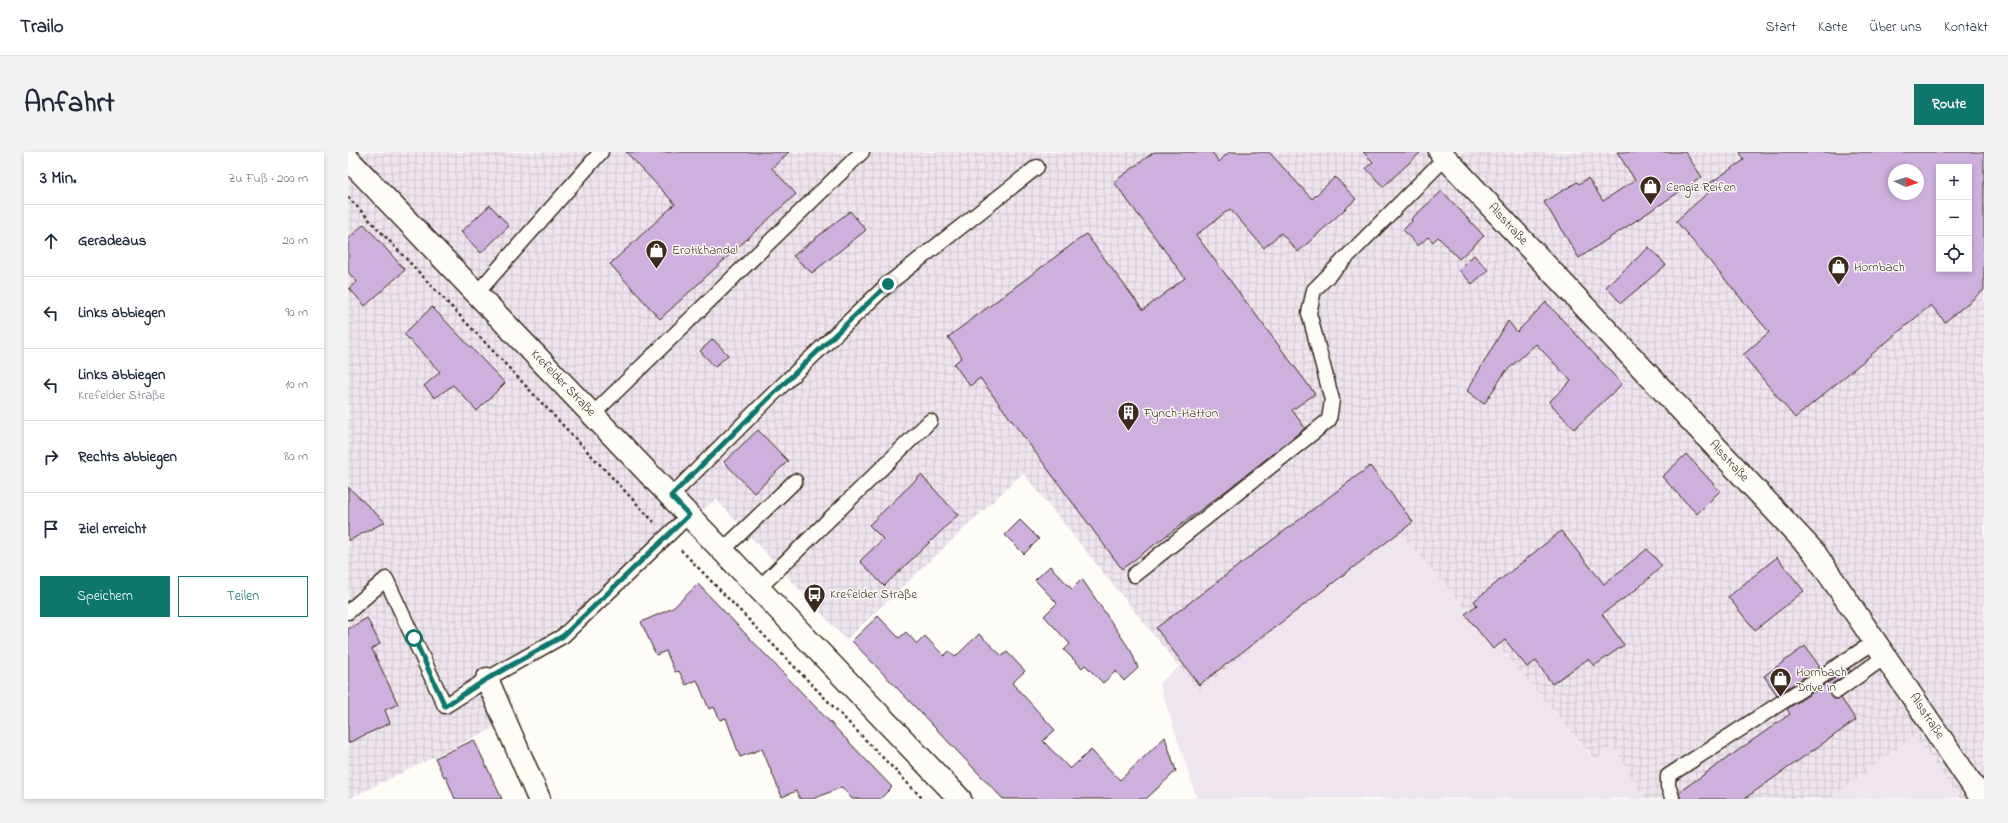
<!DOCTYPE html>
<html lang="de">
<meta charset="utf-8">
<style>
:root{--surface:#fff;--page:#f2f2f3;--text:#1f2937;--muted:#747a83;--line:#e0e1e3;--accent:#0f766e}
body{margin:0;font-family:"Indie Flower",sans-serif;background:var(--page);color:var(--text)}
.controls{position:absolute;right:12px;top:12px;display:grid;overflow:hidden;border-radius:0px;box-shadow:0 2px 6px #0003}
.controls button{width:36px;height:36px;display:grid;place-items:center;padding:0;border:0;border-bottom:1px solid var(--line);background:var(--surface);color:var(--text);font:20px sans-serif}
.compass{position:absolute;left:1540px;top:12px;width:36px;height:36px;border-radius:50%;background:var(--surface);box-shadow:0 2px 6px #0003;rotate:93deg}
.stop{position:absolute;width:12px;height:12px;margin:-9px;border:3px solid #0f766e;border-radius:50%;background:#fff}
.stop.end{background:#0f766e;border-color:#fff;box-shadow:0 1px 4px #0008}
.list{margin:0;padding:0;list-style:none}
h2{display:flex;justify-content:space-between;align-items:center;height:52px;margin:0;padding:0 16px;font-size:17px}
h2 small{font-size:13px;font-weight:400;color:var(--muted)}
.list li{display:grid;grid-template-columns:26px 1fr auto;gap:12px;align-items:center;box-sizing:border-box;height:72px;padding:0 16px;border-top:1px solid var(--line)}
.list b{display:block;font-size:15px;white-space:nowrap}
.list p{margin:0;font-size:13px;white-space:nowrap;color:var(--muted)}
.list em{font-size:13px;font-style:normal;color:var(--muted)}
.actions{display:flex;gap:8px;padding:12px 16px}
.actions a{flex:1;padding:9px 0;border:1px solid var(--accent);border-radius:0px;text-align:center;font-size:14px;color:var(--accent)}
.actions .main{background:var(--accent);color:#fff}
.icon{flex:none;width:22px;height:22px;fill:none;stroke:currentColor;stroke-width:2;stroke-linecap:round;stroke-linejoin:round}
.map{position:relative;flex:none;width:1636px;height:647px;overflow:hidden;border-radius:0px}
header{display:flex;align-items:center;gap:24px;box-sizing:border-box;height:56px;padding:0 20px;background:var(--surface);border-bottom:1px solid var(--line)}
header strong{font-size:19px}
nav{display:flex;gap:22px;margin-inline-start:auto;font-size:14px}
.intro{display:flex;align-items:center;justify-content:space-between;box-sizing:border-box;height:96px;padding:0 24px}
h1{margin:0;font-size:28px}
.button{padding:10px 18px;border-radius:0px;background:var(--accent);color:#fff;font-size:14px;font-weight:700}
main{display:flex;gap:24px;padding:0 24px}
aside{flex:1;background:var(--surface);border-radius:0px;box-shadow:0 2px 6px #0003}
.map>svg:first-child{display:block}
.built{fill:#efe5ef}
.industrial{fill:url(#industrial-grid);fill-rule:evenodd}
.building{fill:#cdb0dd;stroke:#3b2a1e;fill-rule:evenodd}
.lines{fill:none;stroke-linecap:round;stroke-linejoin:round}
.service-casing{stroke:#3b2a1e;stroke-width:17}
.minor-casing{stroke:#3b2a1e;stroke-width:25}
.tertiary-casing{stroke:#3b2a1e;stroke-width:25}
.secondary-casing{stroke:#3b2a1e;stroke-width:25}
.path{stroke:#3b2a1e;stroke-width:2.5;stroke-dasharray:3 3;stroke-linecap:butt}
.service{stroke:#fdfcf7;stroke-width:14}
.minor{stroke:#fdfcf7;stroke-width:22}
.tertiary{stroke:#fdfcf7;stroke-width:22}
.secondary{stroke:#fdfcf7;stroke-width:22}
.route{stroke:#0f766e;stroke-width:5}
.labels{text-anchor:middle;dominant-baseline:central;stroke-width:3;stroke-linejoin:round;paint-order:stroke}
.poi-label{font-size:13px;fill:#3b2a1e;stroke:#fdfcf7;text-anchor:start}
.street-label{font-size:13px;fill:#3b2a1e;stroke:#fdfcf7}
</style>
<header>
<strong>Trailo</strong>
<nav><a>Start</a><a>Karte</a><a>Über uns</a><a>Kontakt</a></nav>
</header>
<div class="intro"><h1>Anfahrt</h1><a class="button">Route</a></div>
<main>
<aside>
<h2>3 Min.<small>Zu Fuß · 200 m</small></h2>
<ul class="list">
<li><svg class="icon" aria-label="ahead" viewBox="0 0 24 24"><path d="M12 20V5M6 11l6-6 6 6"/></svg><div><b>Geradeaus</b></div><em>20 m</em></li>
<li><svg class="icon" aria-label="left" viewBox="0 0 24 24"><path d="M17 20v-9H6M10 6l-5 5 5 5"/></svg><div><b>Links abbiegen</b></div><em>90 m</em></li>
<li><svg class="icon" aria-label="left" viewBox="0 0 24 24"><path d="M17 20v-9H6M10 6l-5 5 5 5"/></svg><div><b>Links abbiegen</b><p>Krefelder Straße</p></div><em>10 m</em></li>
<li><svg class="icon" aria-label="right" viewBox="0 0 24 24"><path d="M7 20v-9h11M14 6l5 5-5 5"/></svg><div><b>Rechts abbiegen</b></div><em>80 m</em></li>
<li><svg class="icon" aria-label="arrive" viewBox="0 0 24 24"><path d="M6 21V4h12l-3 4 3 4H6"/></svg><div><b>Ziel erreicht</b></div></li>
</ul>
<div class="actions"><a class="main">Speichern</a><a>Teilen</a></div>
</aside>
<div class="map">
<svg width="1636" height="647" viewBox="0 0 1636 647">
<defs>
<pattern id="industrial-grid" width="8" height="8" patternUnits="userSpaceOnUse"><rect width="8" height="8" fill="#efe5ef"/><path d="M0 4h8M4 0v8" fill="none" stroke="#cec5cc"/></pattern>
</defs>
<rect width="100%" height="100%" fill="#fdfcf7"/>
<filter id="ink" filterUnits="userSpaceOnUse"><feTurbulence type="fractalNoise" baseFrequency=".025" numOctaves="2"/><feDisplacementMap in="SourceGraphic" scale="8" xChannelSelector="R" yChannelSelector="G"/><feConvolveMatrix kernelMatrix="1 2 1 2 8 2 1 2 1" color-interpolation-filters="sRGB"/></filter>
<g filter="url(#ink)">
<path class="built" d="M1050,377L1246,608L1265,594L1297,647H849L811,531L832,514L851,539Z
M1566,584L1613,646L1482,647Z"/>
<path class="industrial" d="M0,0H1636V647H1611L1612,646L1566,584L1482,647H1297L1265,594L1247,608L1050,378L851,539L675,321L498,488L368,347L147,526L149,574L0,647ZM1591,15H1621V117H1591ZM1546,18H1570V42H1546Z"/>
<path class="building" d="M278,0H441L424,16L448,42L312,167L262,112L327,52Z
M806,0H864L871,10L881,0H921L964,47L987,25L1008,47L950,100L933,81L916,96L882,57L848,83L967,242L944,258L957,276L879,338L774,417L632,226L622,234L606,212L614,205L600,185L738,82L795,158L837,126L766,30Z
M1015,0H1073L1035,35L1018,16L1025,10Z
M1269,0H1337L1354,25L1231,106L1196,50L1229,30L1231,32L1240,26L1255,49L1287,28Z
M1392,0H1636V138L1597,170L1583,153L1447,266L1395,203L1421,180L1328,69L1363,38L1359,33L1396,8ZM1591,15H1621V117H1591ZM1546,18H1570V42H1546Z
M1094,39L1136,84L1111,107L1090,85L1085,90L1080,85L1070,94L1055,78L1064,69L1063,67Z
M142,53L161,74L133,101L113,80Z
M502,59L518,78L464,121L445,104Z
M16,72L57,118L17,154L1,136L9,130L0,120V87Z
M1301,95L1318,113L1273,151L1258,135Z
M1126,103L1140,118L1124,132L1111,118Z
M1198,150L1274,232L1226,277L1201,250L1223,229L1188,192L1157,220L1136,252L1119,239L1160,169L1169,180Z
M84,155L157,231L129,259L105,233L87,246L76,234L92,220L56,182Z
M365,187L380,203L367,215L352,199Z
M410,278L440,309L406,341L376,310Z
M1338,302L1372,339L1349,362L1314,325Z
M1022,314L1065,370L851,533L808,476Z
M573,323L610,363L536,434L512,409L535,387L521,373Z
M0,335L37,370L0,389Z
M672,368L691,387L676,402L657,383Z
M1213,379L1256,432L1299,397L1314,414L1289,437L1254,462L1276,493L1246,514L1240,507L1204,532L1188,509L1179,515L1157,488L1145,497L1117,462L1129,453L1126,449Z
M1429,405L1456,439L1407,478L1380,445Z
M702,414L724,437L734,427L783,499L790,516L776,529L768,519L755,531L737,513L734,516L716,498L722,492L696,464L709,451L687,428Z
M350,432L544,635L532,647H504L494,635L465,647H452L448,639L434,645L414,597L392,605L378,566L372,568L366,555L361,557L349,528L338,533L331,519L327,520L318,499L308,503L293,470L325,456Z
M530,464L551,486L558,480L569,492L577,484L596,504L601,499L607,505L631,482L654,504L659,500L677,519L664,531L707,578L695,589L722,617L743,598L772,628L817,585L828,619L798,647H655L504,489Z
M19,466L32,492L24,497L50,552L37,558L42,571L0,591V477Z
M1457,494L1472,515L1429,543L1416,524Z
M1501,517L1503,519L1484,532L1481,540L1485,547L1493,546L1508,568L1396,647H1332L1331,640L1442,562L1439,557Z
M126,588L154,647H107L98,625H96L87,606Z"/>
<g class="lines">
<defs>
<path id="service" d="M129,141L253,0
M245,262L514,0
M323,344L422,245L540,132L689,15
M375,398L447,329
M786,423L981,268L984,248L961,161L966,138L1097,6
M411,436L582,269
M0,460L38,427L97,554L139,527L215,484L341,363
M1489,539L1538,504
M1324,645L1320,634V624L1528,489"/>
<path id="minor" d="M139,527L191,647"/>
<path id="tertiary" d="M1092,0L1466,400L1634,647"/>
<path id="secondary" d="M0,7L612,647"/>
</defs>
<use href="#service" class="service-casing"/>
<use href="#minor" class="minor-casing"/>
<use href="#tertiary" class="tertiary-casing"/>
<use href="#secondary" class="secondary-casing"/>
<path class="path" d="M0,45L306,370
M333,398L575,647"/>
<use href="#service" class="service"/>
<use href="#minor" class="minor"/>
<use href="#tertiary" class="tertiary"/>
<use href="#secondary" class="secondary"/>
</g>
</g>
<g class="lines" filter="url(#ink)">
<path class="route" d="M66,486L97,554L139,527L215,484L341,363L323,344L422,245L540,132"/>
</g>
<defs>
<symbol id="shop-pin" viewBox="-11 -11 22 30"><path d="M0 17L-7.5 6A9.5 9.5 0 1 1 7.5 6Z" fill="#3b2a1e" stroke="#fdfcf7"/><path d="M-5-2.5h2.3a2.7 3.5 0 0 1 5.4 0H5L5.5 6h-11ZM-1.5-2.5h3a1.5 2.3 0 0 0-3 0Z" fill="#fff"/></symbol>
<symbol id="building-pin" viewBox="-11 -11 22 30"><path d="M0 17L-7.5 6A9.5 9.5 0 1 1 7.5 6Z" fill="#3b2a1e" stroke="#fdfcf7"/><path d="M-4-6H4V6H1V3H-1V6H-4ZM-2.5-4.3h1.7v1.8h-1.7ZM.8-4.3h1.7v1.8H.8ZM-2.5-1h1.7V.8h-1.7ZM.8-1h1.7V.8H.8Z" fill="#fff"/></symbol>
<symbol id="bus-pin" viewBox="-11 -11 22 30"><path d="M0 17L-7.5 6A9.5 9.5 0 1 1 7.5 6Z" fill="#3b2a1e" stroke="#fdfcf7"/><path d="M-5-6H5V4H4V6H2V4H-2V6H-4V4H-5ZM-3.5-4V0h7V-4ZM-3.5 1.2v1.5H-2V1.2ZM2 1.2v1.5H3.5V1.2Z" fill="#fff"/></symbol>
</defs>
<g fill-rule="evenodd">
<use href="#shop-pin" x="1290" y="22" width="25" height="34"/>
<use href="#shop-pin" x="296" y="86" width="25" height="34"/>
<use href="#shop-pin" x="1478" y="102" width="25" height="34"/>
<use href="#building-pin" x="768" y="248" width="25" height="34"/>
<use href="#bus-pin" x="454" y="430" width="25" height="34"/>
<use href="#shop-pin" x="1420" y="514" width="25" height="34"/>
</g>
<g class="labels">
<g class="poi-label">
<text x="1318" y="35">Cengiz Reifen</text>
<text x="324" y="98">Erotikhandel</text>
<text x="1506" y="115">Hornbach</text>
<text x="796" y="261">Fynch-Hatton</text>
<text x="482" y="442">Krefelder Straße</text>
<text x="1448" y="520">Hornbach<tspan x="1448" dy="15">Drive In</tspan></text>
</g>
<g class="street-label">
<text transform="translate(1160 72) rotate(47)">Alsstraße</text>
<text transform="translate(215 231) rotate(46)">Krefelder Straße</text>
<text transform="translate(1381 309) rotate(47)">Alsstraße</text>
<text transform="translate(1579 564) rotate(56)">Alsstraße</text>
</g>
</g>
</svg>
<div class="controls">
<button>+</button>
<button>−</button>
<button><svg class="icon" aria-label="locate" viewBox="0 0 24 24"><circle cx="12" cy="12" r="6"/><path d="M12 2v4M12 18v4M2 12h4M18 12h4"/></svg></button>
</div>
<svg class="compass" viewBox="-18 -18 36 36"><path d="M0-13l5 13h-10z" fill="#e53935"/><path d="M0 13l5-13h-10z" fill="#747a83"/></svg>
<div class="stop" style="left:66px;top:486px"></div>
<div class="stop end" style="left:540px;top:132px"></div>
</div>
</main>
